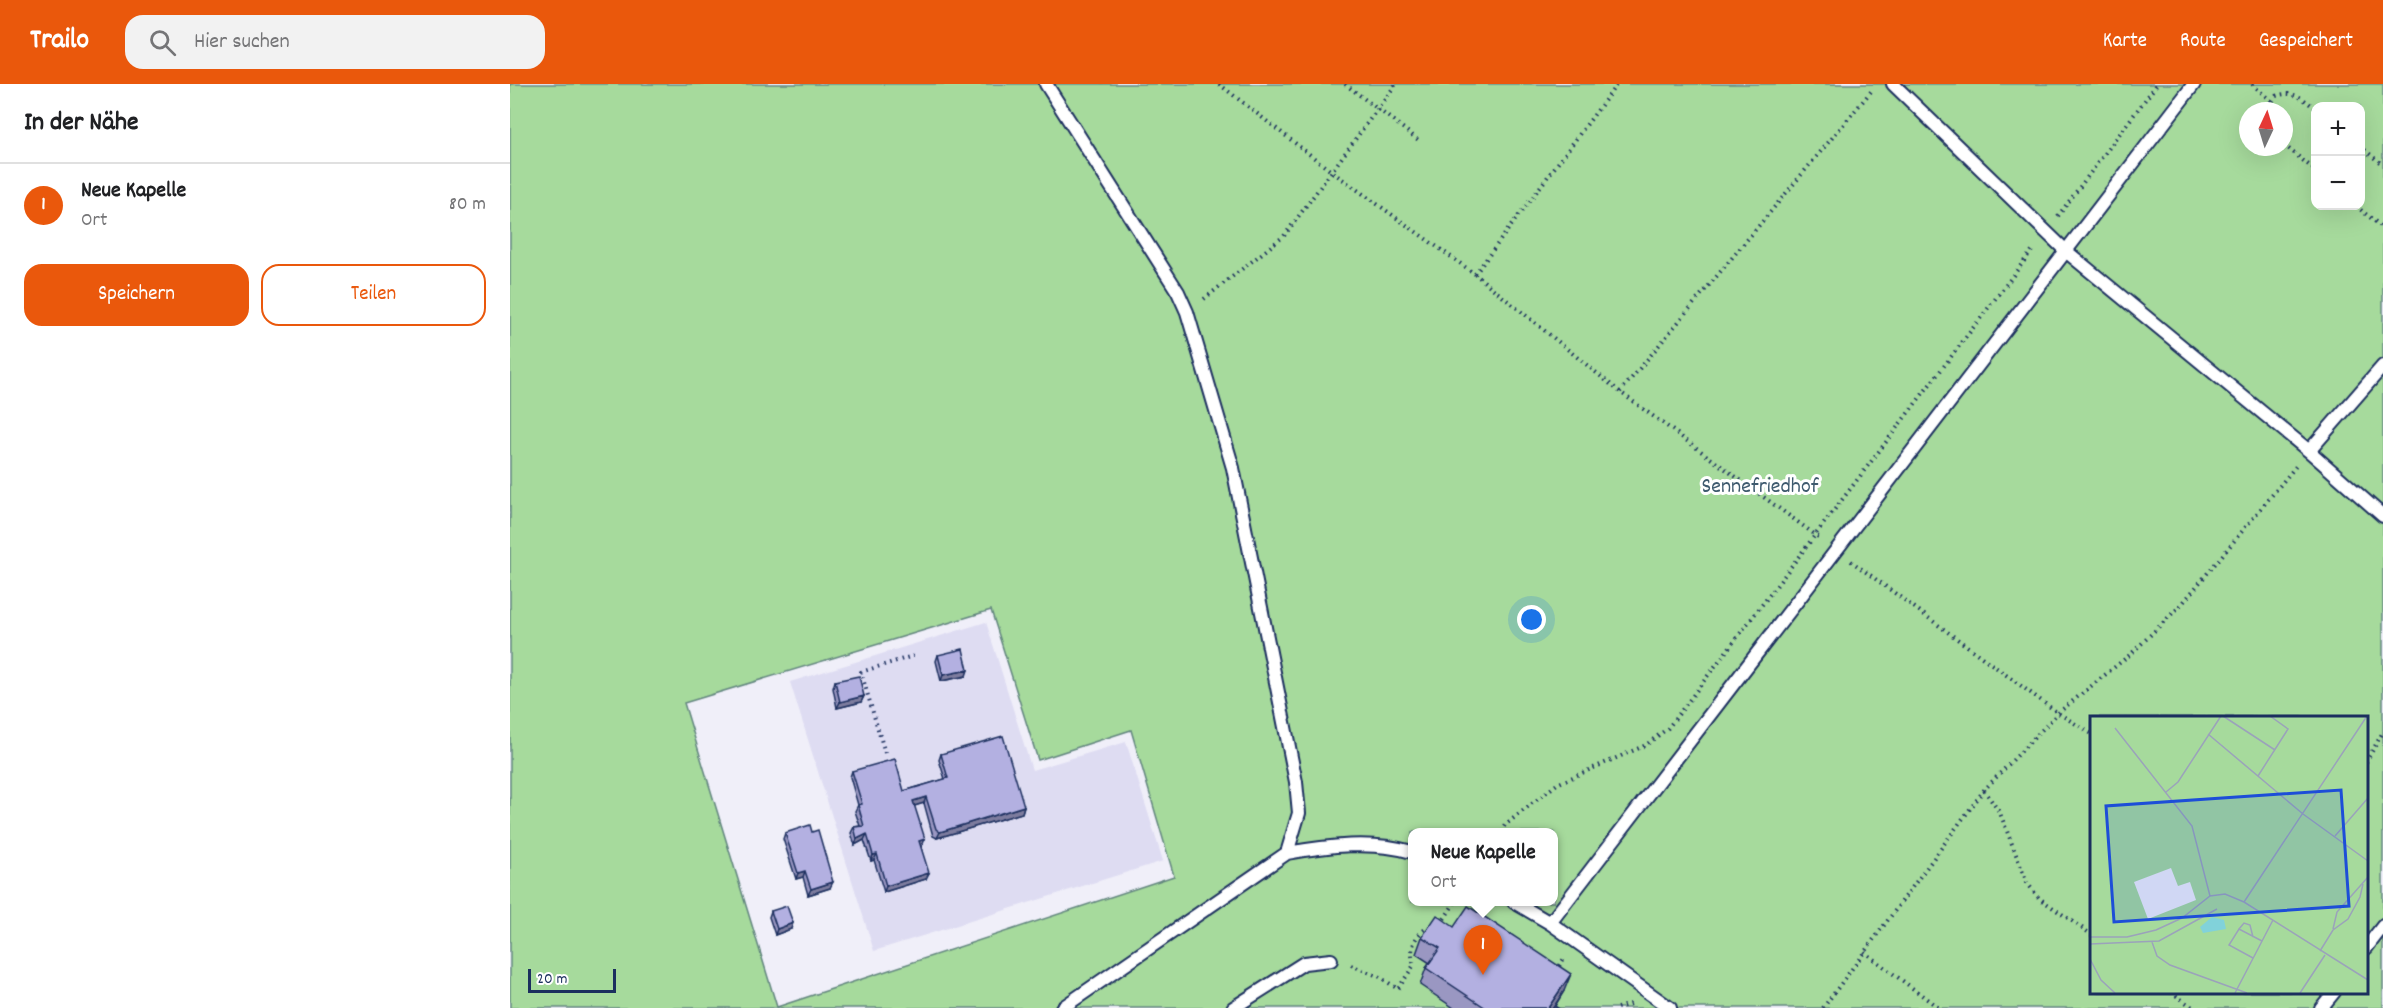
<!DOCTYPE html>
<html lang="de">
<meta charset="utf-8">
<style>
:root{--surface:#fff;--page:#f2f2f2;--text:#202124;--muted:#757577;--line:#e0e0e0;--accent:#ea580c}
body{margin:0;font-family:Dekko,sans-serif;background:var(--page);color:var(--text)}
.controls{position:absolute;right:18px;top:18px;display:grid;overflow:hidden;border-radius:12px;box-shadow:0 6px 24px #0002}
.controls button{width:54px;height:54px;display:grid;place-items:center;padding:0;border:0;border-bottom:2px solid var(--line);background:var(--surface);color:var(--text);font:30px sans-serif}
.compass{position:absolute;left:1729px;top:18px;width:54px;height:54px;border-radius:50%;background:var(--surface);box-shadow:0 6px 24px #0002;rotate:4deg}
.scale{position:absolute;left:18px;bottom:15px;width:88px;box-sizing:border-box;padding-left:6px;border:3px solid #1b2f5e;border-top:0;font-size:16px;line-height:21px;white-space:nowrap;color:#1b2f5e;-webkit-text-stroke:4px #fff;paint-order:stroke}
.you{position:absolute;left:1022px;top:536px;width:21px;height:21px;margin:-15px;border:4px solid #fff;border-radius:50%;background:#1a73e8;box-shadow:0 0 0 9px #1a73e833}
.badge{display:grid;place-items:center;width:39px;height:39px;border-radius:50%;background:var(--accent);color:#fff;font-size:20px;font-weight:700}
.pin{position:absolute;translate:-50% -50px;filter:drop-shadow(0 2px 3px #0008)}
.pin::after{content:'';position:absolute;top:32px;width:21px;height:18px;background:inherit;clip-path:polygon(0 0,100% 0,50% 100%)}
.popup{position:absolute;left:898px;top:744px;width:150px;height:78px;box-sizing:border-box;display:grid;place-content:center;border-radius:12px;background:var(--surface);filter:drop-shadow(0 2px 4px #0005);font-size:20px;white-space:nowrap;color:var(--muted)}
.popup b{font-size:22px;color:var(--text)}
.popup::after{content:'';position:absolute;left:50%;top:100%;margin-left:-12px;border:12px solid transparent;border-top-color:var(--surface)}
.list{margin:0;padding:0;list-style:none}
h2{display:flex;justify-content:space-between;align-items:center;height:78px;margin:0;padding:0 24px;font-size:26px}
h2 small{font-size:20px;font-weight:400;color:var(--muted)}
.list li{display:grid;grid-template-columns:39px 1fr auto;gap:18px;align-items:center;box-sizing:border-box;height:84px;padding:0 24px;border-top:2px solid var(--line)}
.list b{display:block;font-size:22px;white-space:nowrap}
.list p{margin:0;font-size:20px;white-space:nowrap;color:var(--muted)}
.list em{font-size:20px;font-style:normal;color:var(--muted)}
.actions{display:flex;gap:12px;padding:18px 24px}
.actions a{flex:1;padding:14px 0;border:2px solid var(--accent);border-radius:18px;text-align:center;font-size:21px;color:var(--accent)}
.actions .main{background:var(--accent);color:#fff}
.icon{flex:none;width:33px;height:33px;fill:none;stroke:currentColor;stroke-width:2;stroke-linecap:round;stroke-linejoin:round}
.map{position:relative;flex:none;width:1873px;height:924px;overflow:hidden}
header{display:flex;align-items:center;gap:36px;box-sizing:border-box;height:84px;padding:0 30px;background:var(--accent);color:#fff}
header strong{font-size:28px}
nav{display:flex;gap:33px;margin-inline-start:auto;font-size:21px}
.search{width:420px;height:54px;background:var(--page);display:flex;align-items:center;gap:15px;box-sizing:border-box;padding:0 21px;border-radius:18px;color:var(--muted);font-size:22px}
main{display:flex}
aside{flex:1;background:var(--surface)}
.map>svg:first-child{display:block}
.built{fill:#dedcf2}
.green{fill:#a6da9c;stroke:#60847d;stroke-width:1.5;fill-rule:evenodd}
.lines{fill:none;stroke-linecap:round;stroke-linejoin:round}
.lane-casing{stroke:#1b2f5e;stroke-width:16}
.path{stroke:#1b2f5e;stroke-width:4;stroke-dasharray:1.5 4.5;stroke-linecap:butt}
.lane{stroke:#fff;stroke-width:12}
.wall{fill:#9a97c2;stroke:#1b2f5e;stroke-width:1.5}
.shaded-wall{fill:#7d7b9e;stroke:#1b2f5e;stroke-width:1.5}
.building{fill:#b3b0e1;stroke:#1b2f5e;stroke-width:1.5}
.labels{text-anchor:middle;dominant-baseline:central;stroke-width:6;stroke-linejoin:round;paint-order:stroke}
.park-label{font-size:22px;fill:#3e5a6e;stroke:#fff}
.inset-road{fill:none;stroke:#9ba2bb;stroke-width:1.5}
.view{fill:#1d4ed8;fill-opacity:0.15;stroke:#1d4ed8;stroke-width:3}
.inset-edge{fill:none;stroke:#1b2f5e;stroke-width:3}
</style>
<header>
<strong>Trailo</strong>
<div class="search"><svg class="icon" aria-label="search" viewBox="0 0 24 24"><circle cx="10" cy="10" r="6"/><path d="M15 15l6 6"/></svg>Hier suchen</div>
<nav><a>Karte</a><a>Route</a><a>Gespeichert</a></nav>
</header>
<main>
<aside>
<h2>In der Nähe<small></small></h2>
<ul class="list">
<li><span class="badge">1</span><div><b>Neue Kapelle</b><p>Ort</p></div><em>80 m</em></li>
</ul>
<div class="actions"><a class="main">Speichern</a><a>Teilen</a></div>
</aside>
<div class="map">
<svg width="1873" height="924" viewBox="0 0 1873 924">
<rect width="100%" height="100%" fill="#f0eff9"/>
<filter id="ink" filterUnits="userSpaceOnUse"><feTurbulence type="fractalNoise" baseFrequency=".0167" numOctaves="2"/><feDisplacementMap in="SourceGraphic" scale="12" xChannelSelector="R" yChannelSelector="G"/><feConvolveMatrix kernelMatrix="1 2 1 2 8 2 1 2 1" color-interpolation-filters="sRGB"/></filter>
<g filter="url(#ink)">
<path class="built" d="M476,538L522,686L616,658L653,777L364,867L280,598Z"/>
<path class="green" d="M0,0H1873V924H0ZM1806,22H1850V122H1806ZM1738,27H1774V63H1738ZM481,526L528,676L621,646L664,792L267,923L174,619ZM1582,633H1856V908H1582ZM902,748H1044V818H902Z"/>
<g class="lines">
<defs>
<path id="lane" d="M536,0L668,208L677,228L723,384L786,698L789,729L777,769
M1383,0L1557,168L1799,367L1873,432
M1799,367L1873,282
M1004,818L1040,839L1160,924
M1040,839L1684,0
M1856,864L1873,842
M552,924L777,769C816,762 863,756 902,768
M723,924L794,879L821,876
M1811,924L1824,908"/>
</defs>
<use href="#lane" class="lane-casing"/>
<path class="path" d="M709,0L821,87L965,190L1110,308L1311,455
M835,0L911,58
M1742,0L1761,17
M1756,27L1766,12C1783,6 1793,14 1806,25
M1774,61L1806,87
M1850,62L1873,81
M1846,122L1873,144
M1548,132L1647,0
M965,190L1107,0
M694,215L774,152L886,0
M1110,308L1363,5
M1341,477L1548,629L1582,650
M375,669L351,588L406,571
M1856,678L1873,648
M1474,706L1490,729L1517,799L1529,814L1582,851
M991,748L995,741L1047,700L1136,661L1158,644L1524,164
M931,840L945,818
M1354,868L1429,924
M841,881L870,893L888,905L904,881C898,865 906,847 922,842
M1046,887L1055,873
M1661,908L1684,924
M1107,924L1120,920
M1313,924L1474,706L1548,629L1622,569L1672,520L1786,382"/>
<use href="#lane" class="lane"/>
</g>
<path class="wall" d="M428,571L456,592L431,597L426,577Z
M325,597L354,612L351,618L327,624L323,604Z
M431,670L514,722L512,729L427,754L423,752L414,719L404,722L412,762H411L416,795L374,808L364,776L361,777L354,756L345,761L341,749L344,743L350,742L345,727L348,721L340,693L342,687L394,707L435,695L429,676Z
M275,749L320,804L298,811L293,793L286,795L273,755Z
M261,827L281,845L265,851L259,833Z
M944,843L1054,907L1045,922L1048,924H944L910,901L916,884L920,879L906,870L912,853Z"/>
<path class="shaded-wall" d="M458,586L456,592L431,597L433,591Z
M354,612L351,618L327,624L330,618Z
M416,713L414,719L401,723L403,717Z
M514,722L512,729L427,754L430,748Z
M357,750L354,756L345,761L347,755Z
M415,755L412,762L407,763L409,757Z
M367,770L364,776L361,777L363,771Z
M295,787L293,793L286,795L288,789Z
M419,789L416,795L374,808L376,802Z
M323,798L320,804L298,811L301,805Z
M283,839L281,845L265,851L267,845Z
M1061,890L1054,907L1043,924H1038Z"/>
<path class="building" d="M453,565L458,586L433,591L428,571Z
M349,592L354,612L330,618L325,597Z
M493,652L514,722L430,748L426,745L416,713L403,717L415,755L409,757L419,789L376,802L367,770L363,771L357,750L347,755L344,743L354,742L348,721L352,720L342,687L385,675L394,707L438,694L431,670Z
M300,741L302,748L308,746L323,798L301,805L295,787L288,789L275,749Z
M277,822L283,839L267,845L261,827Z
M958,822L1061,890L1038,924H976L916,884L930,864L912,853L927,831L944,843Z"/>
</g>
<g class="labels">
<g class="park-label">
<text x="1250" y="403">Sennefriedhof</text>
</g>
</g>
<g transform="translate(1580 632)">
<rect width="278" height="278" fill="#f0eff9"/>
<path d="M0,0H277V277H0ZM81,152L88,170L100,166L106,184L58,203L44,166Z" fill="#a6da9c" fill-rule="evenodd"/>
<path d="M122,201L134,204L136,213L113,217L110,211Z" fill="#81d2da"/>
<path class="inset-road" d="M133,0L185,34M25,12L102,110L120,180M118,18L213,98L278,145M168,60L198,13L180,0M76,76L88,66L131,0M245,120L278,82M154,186L277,0M149,213L154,207L160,209L163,221M243,213L247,196L278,161M0,221H37L66,214L92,202L120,180L135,178L154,186L278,264M62,226L67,240L80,249L157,277M0,228L69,225L127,193M230,235L243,214L258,203L270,181L273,168M163,242L139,229L149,213L172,225M0,243L11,264L25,277M145,277L183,204M210,277L235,239"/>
<path class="view" d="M251,74L259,190L24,206L16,90Z"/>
<rect width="278" height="278" class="inset-edge"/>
</g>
</svg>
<div class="controls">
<button>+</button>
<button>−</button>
</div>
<svg class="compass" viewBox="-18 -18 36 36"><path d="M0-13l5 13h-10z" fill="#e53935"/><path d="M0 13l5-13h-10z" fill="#757577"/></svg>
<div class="scale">20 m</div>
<div class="you"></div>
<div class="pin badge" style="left:973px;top:891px">1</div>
<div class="popup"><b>Neue Kapelle</b>Ort</div>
</div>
</main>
